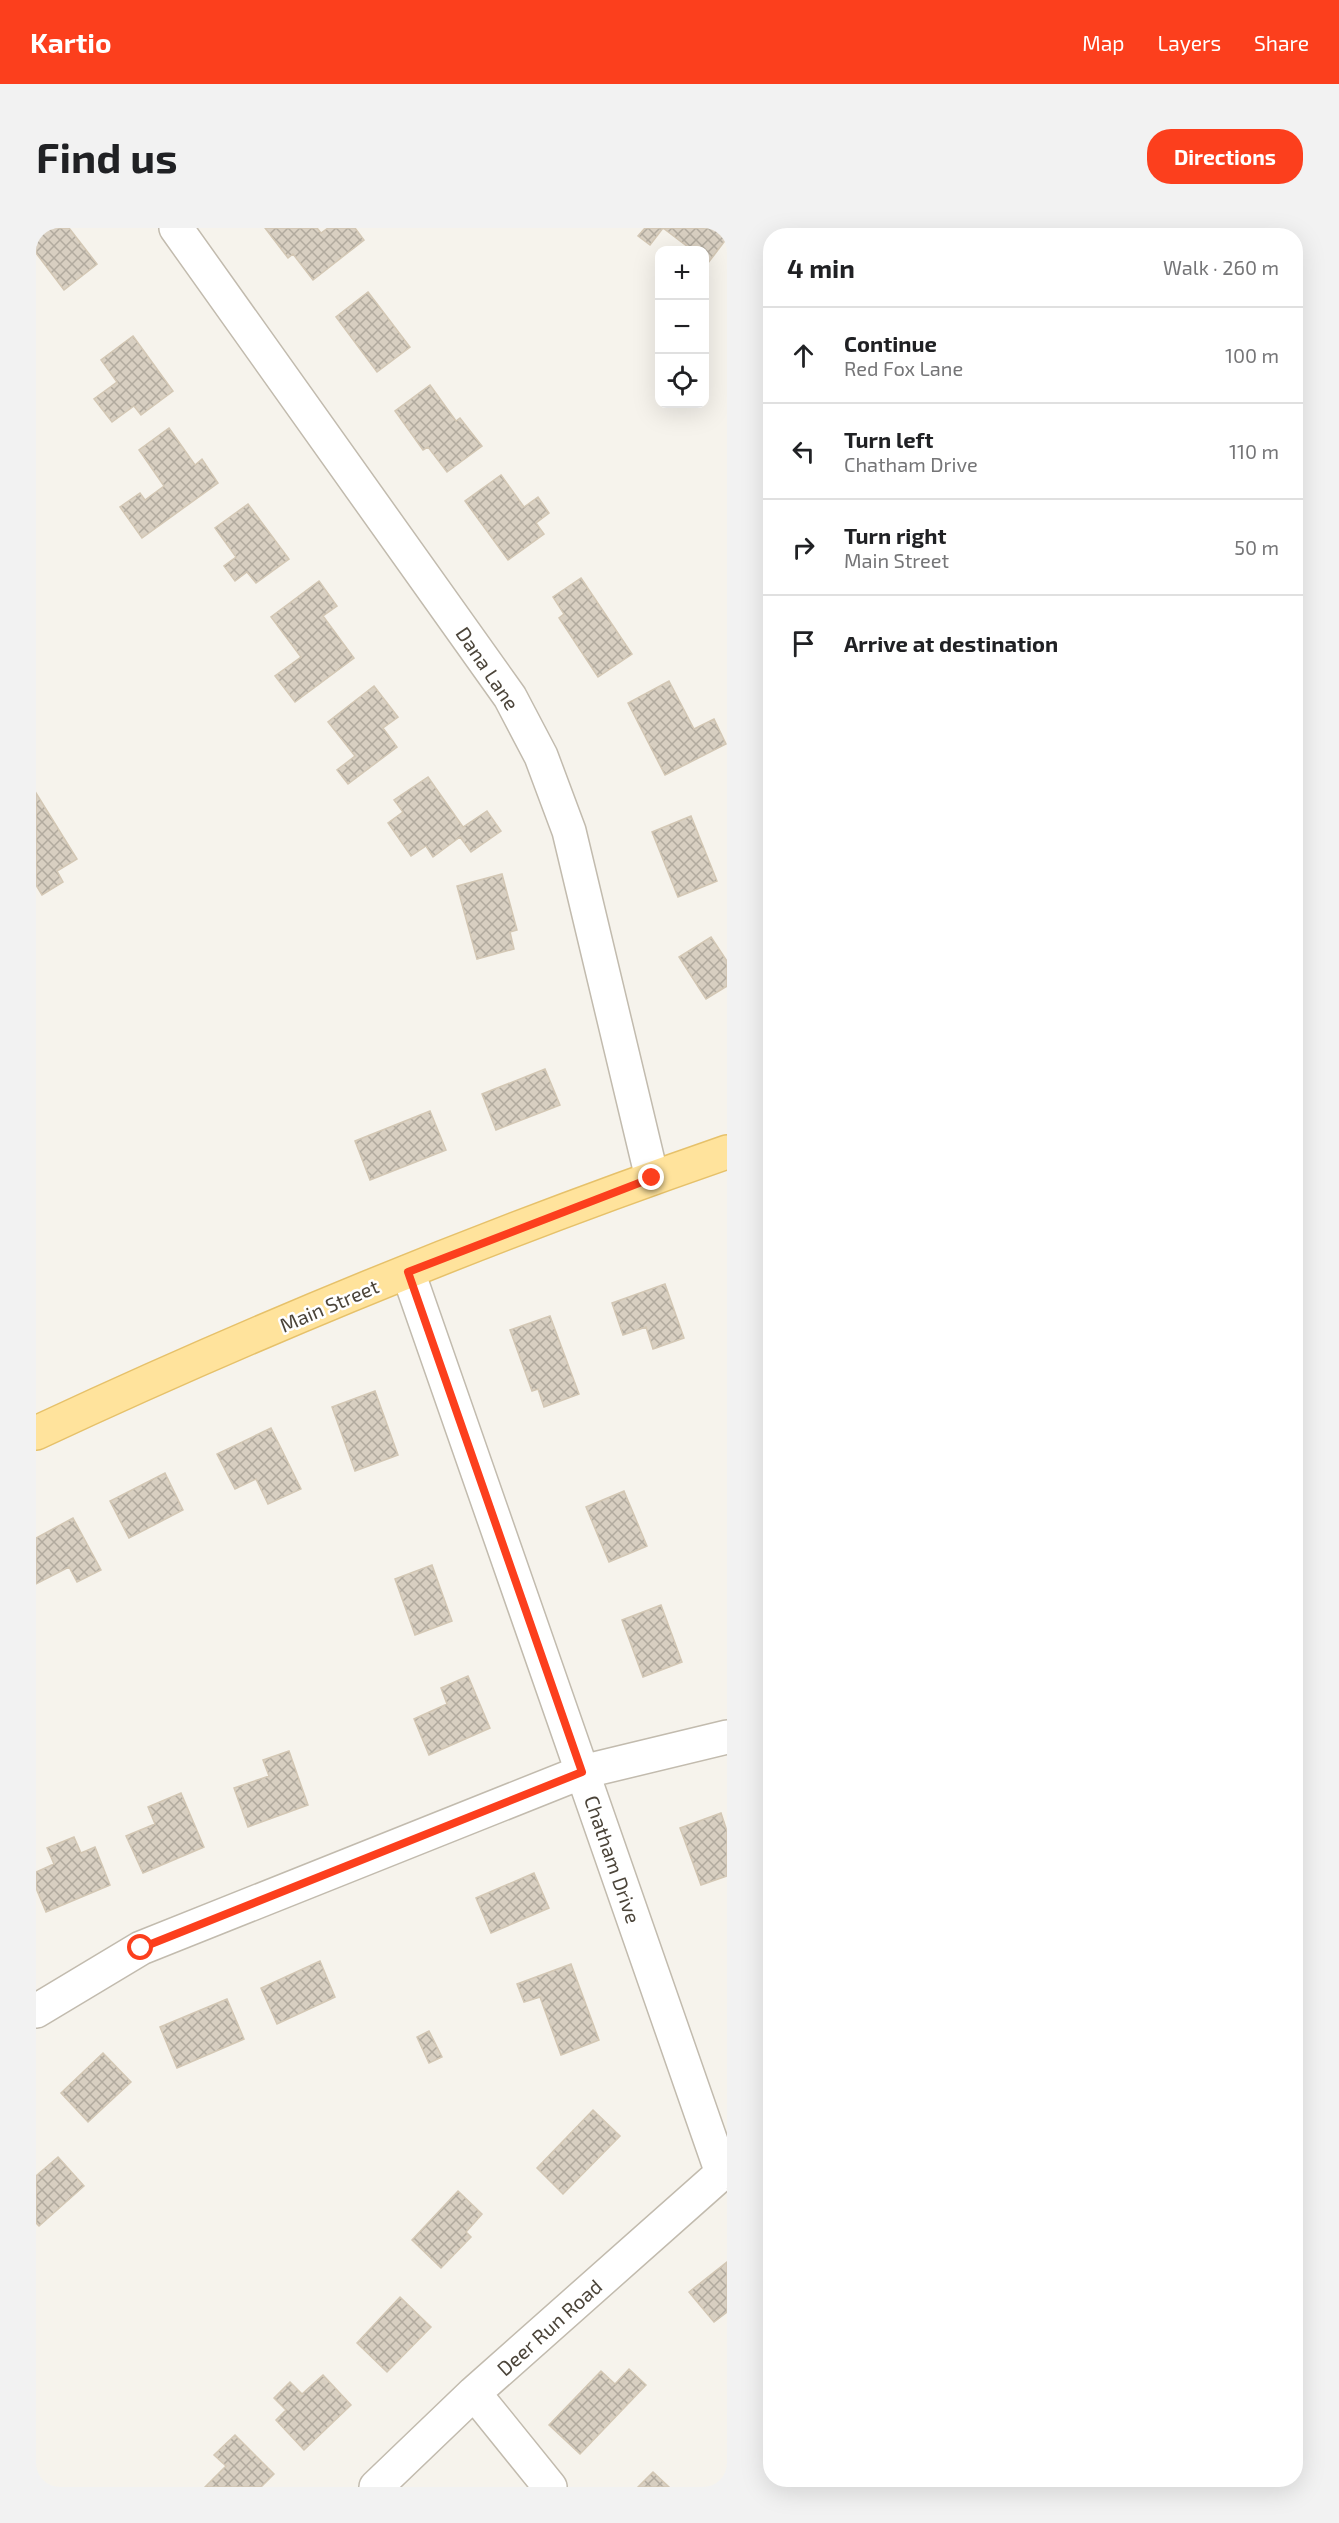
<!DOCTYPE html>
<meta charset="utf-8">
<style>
:root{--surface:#fff;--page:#f2f2f2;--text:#202124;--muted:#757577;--line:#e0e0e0;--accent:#fc3f1d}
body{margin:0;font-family:"Exo 2",sans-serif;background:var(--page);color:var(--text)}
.controls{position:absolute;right:18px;top:18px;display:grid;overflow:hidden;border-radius:12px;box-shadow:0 6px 24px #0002}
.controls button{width:54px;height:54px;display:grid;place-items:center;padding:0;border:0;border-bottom:2px solid var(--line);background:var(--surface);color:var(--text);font:30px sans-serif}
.stop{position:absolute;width:18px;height:18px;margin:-14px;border:4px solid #fc3f1d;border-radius:50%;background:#fff}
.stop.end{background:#fc3f1d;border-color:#fff;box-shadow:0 2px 6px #0008}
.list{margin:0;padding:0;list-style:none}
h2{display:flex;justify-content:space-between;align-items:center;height:78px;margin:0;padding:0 24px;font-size:26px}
h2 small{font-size:20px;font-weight:400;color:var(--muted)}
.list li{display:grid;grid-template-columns:39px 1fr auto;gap:18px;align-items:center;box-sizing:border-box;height:96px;padding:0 24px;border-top:2px solid var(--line)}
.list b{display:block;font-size:22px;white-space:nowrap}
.list p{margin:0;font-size:20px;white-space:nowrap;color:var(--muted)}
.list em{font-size:20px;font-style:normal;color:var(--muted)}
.icon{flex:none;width:33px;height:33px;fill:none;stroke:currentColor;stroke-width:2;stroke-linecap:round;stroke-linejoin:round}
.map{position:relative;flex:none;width:691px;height:2259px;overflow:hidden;border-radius:24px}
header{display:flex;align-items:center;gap:36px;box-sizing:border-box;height:84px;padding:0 30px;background:var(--accent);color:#fff}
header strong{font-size:28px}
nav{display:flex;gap:33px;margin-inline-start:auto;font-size:21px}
.intro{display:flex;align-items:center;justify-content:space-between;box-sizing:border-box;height:144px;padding:0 36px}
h1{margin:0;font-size:42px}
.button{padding:15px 27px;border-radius:24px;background:var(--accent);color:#fff;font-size:21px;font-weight:700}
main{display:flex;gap:36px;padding:0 36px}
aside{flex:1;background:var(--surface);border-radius:24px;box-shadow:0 6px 24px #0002}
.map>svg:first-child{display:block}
.building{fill:url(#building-cross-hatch);stroke:#d3c7b4;stroke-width:1.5}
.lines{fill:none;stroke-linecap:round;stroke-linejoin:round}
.minor-casing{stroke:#c2bbae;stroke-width:36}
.major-casing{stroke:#e6c16a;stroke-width:36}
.minor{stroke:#fff;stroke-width:33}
.major{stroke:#ffe39c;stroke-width:33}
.route{stroke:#fc3f1d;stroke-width:8}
.labels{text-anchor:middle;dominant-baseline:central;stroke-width:5;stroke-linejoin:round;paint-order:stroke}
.street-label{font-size:20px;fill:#4b4439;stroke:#fff}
</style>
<header>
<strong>Kartio</strong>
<nav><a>Map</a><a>Layers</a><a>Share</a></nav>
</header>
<div class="intro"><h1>Find us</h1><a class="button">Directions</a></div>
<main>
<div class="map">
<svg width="691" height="2259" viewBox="0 0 691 2259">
<defs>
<pattern id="building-cross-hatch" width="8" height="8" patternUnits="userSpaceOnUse" patternTransform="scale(1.5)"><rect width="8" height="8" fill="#d8cfc1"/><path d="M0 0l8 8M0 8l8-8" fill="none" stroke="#b1aa9e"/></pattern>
</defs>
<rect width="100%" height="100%" fill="#f6f3ec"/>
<path class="building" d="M0,0H33L61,36L28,62L0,25Z
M229,0H281L285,5L292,0H319L328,12L277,52L257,26L252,30Z
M609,0H688L691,2V10L672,35L668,32V22H656L627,0L614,17L602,8Z
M332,64L374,119L341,144L300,89Z
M97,108L137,163L105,187L98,178L76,194L58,171L81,154L65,132Z
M394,157L420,193L424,190L446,218L411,244L392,219L387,222L359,183Z
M133,200L159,237L166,231L182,255L106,310L84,279L104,265L109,272L128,258L103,222Z
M465,247L488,279L502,269L513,285L500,295L508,306L472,332L429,273Z
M212,276L253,331L220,355L211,344L199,353L188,338L200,329L179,300Z
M545,350L596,426L562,449L523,390L528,386L517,369Z
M283,353L301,378L287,388L318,430L259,474L239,448L265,429L235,389Z
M633,453L658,501L678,491L690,516L629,547L592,475Z
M338,458L362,489L347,500L361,519L312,556L301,542L319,528L292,494Z
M392,549L427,599L451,583L465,603L435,624L424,609L397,629L390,618L375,628L352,595L367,584L358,572Z
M0,565L41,631L21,643L27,654L6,667L0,657Z
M655,588L681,653L642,669L616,604Z
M466,646L481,702L474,704L478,721L441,731L421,658Z
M675,709L691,733V758L670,771L643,729Z
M509,841L524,877L460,902L446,866Z
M394,883L410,922L334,952L319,913Z
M629,1056L648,1110L617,1121L610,1099L587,1107L576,1075Z
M514,1088L543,1166L508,1179L502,1161L496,1163L474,1102Z
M339,1163L362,1227L319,1243L296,1179Z
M235,1200L265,1261L232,1276L220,1251L199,1261L181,1226Z
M129,1245L147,1282L93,1310L74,1273Z
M588,1263L611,1318L573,1334L550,1279Z
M37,1290L65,1342L41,1354L33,1339L0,1356V1310Z
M396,1337L416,1393L379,1407L359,1351Z
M625,1377L646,1434L607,1449L586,1392Z
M432,1448L454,1500L393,1527L378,1491L411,1476L405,1460Z
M253,1523L272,1577L212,1599L198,1560L233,1548L227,1532Z
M145,1565L168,1619L107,1645L90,1608L119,1596L112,1579Z
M685,1585L691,1603V1648L665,1657L644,1600Z
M38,1609L45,1625L59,1619L74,1657L10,1684L0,1660V1644L18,1636L11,1620Z
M498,1645L513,1680L455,1705L440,1670Z
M284,1733L299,1769L241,1796L225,1760Z
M535,1736L563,1812L525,1827L504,1769L488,1774L481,1756Z
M191,1771L208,1811L141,1840L124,1799Z
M393,1803L406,1829L393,1835L381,1809Z
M67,1825L95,1854L52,1894L25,1865Z
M557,1882L584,1908L527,1966L501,1940Z
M22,1929L48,1958L3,1998L0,1995V1948Z
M422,1963L446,1986L430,2004L435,2009L405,2040L376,2012Z
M691,2034V2084L678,2094L653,2064Z
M364,2069L395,2099L351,2144L321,2115Z
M593,2141L610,2157L544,2226L513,2197L565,2143L579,2156Z
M287,2147L315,2177L268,2222L240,2192L250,2182L238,2170L254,2154L266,2166Z
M199,2207L238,2246L225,2259H169L190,2238L178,2227Z
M617,2244L633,2259H602Z"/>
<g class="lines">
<defs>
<path id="minor" d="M140,0L474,469L505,528L533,603L616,950
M372,1044L686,1945
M0,1783L105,1720L546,1544L691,1509
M438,2165L514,2259
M340,2259L438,2165L686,1945L691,1944"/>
<path id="major" d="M0,1205C225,1100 457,1005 691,924"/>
</defs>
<use href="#minor" class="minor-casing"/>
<use href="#major" class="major-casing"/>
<use href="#minor" class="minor"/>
<use href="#major" class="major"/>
</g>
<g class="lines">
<path class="route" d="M105,1720L546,1544L372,1044L616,950"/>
</g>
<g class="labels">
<g class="street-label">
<text transform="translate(452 440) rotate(56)">Dana Lane</text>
<text transform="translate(293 1077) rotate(-23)">Main Street</text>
<text transform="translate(577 1631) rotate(71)">Chatham Drive</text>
<text transform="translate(513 2099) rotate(-42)">Deer Run Road</text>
</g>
</g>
</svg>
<div class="controls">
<button>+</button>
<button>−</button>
<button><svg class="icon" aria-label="locate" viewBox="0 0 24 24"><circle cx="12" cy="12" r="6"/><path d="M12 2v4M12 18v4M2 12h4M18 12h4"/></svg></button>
</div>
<div class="stop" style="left:105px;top:1720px"></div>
<div class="stop end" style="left:616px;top:950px"></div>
</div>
<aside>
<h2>4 min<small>Walk · 260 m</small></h2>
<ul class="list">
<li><svg class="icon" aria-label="ahead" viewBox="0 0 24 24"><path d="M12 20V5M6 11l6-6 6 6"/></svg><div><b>Continue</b><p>Red Fox Lane</p></div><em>100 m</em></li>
<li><svg class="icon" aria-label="left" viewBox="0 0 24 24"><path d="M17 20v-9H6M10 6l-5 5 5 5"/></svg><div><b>Turn left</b><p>Chatham Drive</p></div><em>110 m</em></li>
<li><svg class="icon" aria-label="right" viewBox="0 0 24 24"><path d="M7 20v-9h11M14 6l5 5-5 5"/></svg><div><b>Turn right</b><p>Main Street</p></div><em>50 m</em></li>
<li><svg class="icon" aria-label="arrive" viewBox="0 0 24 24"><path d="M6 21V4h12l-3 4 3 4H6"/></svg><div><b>Arrive at destination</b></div></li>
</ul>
</aside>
</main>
